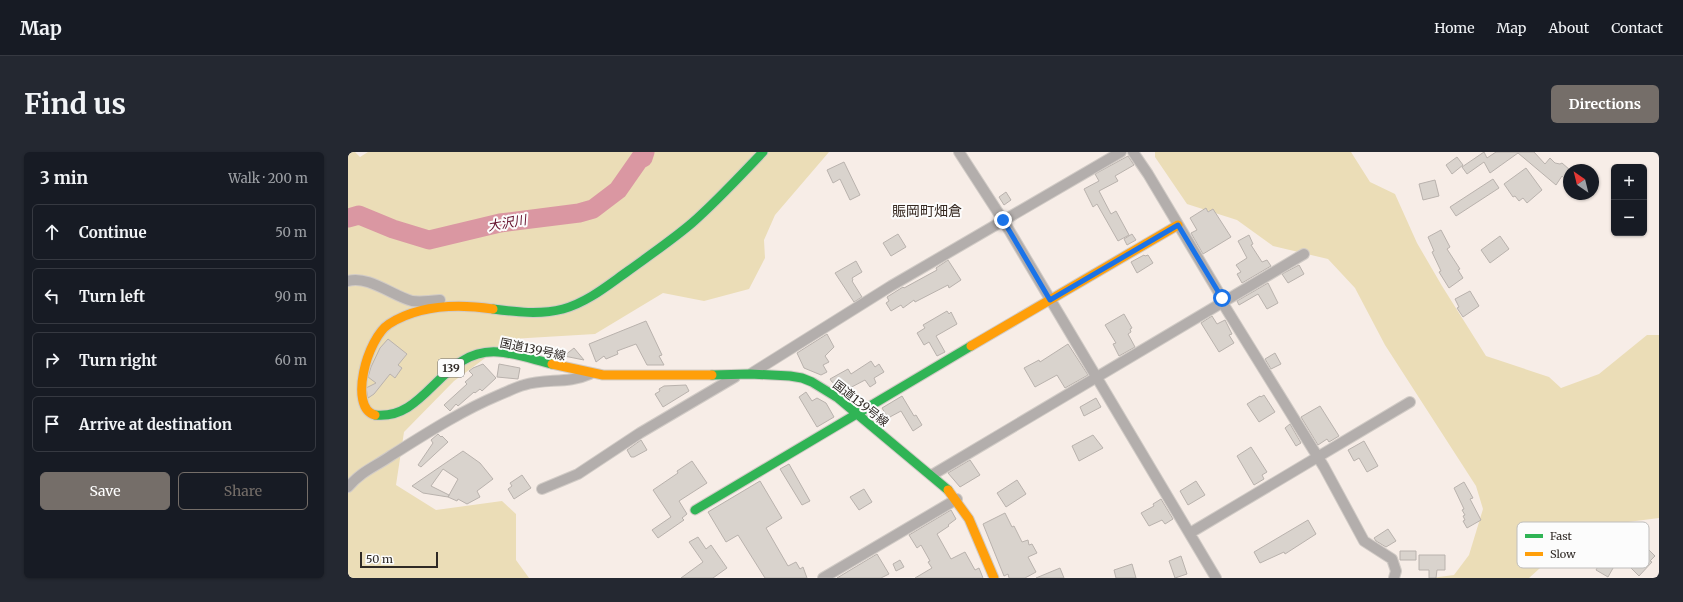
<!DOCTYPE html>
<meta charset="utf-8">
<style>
:root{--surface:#171b24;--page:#242831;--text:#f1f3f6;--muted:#9ea1a6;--line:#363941;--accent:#756e69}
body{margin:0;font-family:Merriweather,"Noto Sans JP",serif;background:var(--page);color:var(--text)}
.controls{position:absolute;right:12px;top:12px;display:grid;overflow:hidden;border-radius:6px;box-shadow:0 1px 3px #0004}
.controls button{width:36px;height:36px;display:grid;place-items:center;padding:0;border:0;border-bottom:1px solid var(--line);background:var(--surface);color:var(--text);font:20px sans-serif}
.compass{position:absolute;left:1215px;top:12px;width:36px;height:36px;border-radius:50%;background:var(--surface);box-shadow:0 1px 3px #0004;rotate:325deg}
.scale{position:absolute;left:12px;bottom:10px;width:78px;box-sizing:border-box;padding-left:4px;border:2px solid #2f2925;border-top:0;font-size:11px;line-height:14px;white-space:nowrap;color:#2f2925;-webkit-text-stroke:3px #fcfcfc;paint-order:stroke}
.stop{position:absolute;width:12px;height:12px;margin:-9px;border:3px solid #1a73e8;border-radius:50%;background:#fff}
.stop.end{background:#1a73e8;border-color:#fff;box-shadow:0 1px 4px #0008}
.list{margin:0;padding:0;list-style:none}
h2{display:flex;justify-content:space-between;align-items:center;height:52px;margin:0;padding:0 16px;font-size:17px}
h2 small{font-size:13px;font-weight:400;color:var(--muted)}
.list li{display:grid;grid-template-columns:26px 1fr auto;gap:12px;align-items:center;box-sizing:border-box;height:56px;margin:0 8px 8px;padding:0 8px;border:1px solid var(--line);border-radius:6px}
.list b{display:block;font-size:15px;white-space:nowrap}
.list em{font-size:13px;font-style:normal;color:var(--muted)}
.actions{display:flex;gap:8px;padding:12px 16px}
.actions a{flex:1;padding:9px 0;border:1px solid var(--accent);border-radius:6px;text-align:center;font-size:14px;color:var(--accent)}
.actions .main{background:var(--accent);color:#fff}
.icon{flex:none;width:22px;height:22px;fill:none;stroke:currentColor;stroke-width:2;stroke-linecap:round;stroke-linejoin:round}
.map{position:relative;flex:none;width:1311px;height:426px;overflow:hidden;border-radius:6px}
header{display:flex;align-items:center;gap:24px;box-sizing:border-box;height:56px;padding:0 20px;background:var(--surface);border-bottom:1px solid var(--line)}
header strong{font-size:19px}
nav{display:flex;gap:22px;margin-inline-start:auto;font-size:14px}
.intro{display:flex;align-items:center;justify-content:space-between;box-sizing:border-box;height:96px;padding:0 24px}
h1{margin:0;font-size:28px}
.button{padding:10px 18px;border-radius:6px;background:var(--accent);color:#fff;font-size:14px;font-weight:700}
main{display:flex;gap:24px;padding:0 24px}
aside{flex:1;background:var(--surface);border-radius:6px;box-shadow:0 1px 3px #0004}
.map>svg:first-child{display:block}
.green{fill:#ebddb7}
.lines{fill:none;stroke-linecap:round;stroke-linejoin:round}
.river{stroke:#da97a2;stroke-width:19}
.building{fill:#d9d3cd;stroke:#b9b2ad}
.street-casing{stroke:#d1cbc6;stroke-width:12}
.fast-casing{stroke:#d1cbc6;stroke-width:11}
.slow-casing{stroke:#d1cbc6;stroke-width:11}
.street{stroke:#b3aeac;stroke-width:10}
.fast{stroke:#30b455;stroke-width:9}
.slow{stroke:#ff9f0a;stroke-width:9}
.route{stroke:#1a73e8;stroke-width:5}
.labels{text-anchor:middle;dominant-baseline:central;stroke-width:4;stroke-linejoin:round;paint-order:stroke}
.shield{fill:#fcfcfc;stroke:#6c6866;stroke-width:1}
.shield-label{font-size:11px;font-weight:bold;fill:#2f2925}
.street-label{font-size:12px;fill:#2f2925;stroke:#fcfcfc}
.water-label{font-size:13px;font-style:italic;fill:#620d2a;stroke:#fcfcfc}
.quarter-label{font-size:14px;fill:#362921;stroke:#fcfcfc}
.key{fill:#fcfcfc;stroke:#bebdbc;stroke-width:1}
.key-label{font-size:11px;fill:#2f2925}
</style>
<header>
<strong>Map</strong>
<nav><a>Home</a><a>Map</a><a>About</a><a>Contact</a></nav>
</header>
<div class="intro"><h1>Find us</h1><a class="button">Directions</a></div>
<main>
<aside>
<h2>3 min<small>Walk · 200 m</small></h2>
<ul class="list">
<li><svg class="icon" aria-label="ahead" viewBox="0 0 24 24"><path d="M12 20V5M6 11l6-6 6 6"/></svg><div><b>Continue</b></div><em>50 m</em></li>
<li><svg class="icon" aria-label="left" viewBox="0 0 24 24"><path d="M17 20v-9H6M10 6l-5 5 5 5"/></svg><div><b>Turn left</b></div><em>90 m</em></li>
<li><svg class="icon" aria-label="right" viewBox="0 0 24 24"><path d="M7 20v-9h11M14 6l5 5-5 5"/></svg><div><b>Turn right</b></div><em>60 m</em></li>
<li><svg class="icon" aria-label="arrive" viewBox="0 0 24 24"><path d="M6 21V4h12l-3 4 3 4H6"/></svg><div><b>Arrive at destination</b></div></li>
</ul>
<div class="actions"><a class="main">Save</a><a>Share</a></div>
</aside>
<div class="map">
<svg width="1311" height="426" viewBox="0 0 1311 426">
<rect width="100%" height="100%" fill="#f7ede7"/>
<path class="green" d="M0,0H7L12,5L20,0H481L427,63L416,88L417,106L401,137L356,149L315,141L247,182L163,187L106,229L56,280L48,333L88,358L154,349L168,362V408L181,426H0Z
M807,0H1003L1022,30L1047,42L1069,91L1094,134L1138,204L1201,225L1213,236L1251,222L1299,183H1311V366L1280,370L1212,398L1181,426H1083L1106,423L1121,403L1135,357L1128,334L1037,193L1007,136L980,107L925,94L889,68L839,52L807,5Z"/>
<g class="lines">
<path class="river" d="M0,66L11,63L45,77L81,88L152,71L231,61L245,57L270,38L293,5L295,6L297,0"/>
</g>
<path class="building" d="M1136,0L1139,6L1148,0H1186L1197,12L1202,6L1207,11L1212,12L1214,11L1222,18L1221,23L1217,27L1214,24L1208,33L1170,1L1142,21L1136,10L1119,22L1114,15Z
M780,4L786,13L767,24L770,29L751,39L763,62L768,59L781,83L770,89L749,52L745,55L736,37L751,29L747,22Z
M1109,5L1115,13L1104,22L1098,13Z
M496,10L512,43L502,48L492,27L485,31L479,18Z
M1178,16L1194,38L1179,51L1175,46L1171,49L1167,44L1165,45L1156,32Z
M1145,27L1151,36L1108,64L1102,55Z
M1087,28L1091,44L1075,48L1071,32Z
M658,40L663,48L656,53L651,45Z
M858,56L860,60L865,57L883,85L855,102L843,81L849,78L842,66Z
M1093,78L1102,95L1099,97L1112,117L1110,118L1115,126L1101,136L1091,120L1093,119L1084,100L1086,99L1080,85Z
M550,82L558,95L543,104L535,91Z
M784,82L788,88L779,93L776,87Z
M901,83L905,92L903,93L914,110L919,108L923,114L894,131L889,122L893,120L888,113L899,106L890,89Z
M1152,84L1161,97L1142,111L1133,98Z
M796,103L797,104L800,103L805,111L789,121L783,110Z
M600,108L613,128L601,136L600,133L567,150L566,148L555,156L553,153L543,159L538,151L541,149L539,145L555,135L556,136L589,118L588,116Z
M508,109L514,120L504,126L505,128L504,129L514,145L506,150L487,121Z
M951,113L956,122L940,131L934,122Z
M920,131L930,151L919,157L910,142L891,153L889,149Z
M1122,139L1131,154L1115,165L1109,156L1111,155L1107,147Z
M599,159L601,162L603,160L609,172L588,184L597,200L589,204L581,190L576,193L569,181L577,176L575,173Z
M776,162L784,176L782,177L783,180L780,182L787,195L771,204L765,192L768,191L757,173Z
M864,164L869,172L877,168L884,182L881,183L886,191L871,200L853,171Z
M298,169L314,203L311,204L316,213H299L288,192L269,199L270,202L258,207L256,204L248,210L241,192Z
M479,182L486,195L477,204L481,210L475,213L479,220L473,223L456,216L449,201Z
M40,187L59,202L50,213L54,216L47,226L42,222L26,242L20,246L18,236L28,231L20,225L23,215L32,196Z
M720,192L740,223L717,236L709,223L687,235L676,216L691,208L692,210Z
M226,196L236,208L216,204Z
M927,201L933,212L923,217L917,207Z
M523,209L527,215L531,212L536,220L526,226L528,231L522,235L517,228L498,238L497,236L495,237L484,230L482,227L500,217L503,222Z
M135,212L148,226L134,239L132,237L127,241L126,240L110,254L108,252L102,259L96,253L119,232L117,230L125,223L121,219L125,216Z
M151,212L172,216L170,227L149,225Z
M338,233L341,239L315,255L307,242L312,239L311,237L316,234Z
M458,240L464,249L469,246L478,251L486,265L469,275L451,245Z
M916,243L927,260L911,270L899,252L912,244L913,245Z
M554,244L566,264L568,263L574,273L565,279L553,259L540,266L534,256Z
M748,246L753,255L736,264L732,255Z
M972,254L991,284L981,290L979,287L970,293L953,265Z
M942,272L953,291L948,294L937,276Z
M90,282L93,285L94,284L100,290L73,315L70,313L85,291L83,288Z
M745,283L755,296L731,309L724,294Z
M293,288L299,298L286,305H283L279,298Z
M1016,289L1030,314L1019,320L1011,306L1006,309L1000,298Z
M903,295L919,320L914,323L916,327L906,333L889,304Z
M115,299L132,311L145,327L129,339L132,345L119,352L110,347L109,349L100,345L110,327L95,317L83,334L101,343L100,345L75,341L64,334Z
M622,308L632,323L612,335L600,321Z
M344,309L359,331L331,349L339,362L334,366L336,368L310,386L304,378L323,365L305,338L330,321L329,319Z
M441,312L462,349L454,353L432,317Z
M174,323L183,336L166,347L160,337L164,334L162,331Z
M669,328L678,342L658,355L649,341Z
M412,329L434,366L418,376L440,414L448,410L452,417L455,415L459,426H417L390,383L378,390L360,360Z
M848,329L857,343L840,353L832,339Z
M1116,330L1125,346L1122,347L1133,368L1119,376L1115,369L1117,368L1115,364L1117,363L1114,358L1116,357L1106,336Z
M516,337L524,350L511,358L502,345Z
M813,347L825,367L817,372L814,368L801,374L793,361L806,354L805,352Z
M603,358L608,367L600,373L601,374L589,382L603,407L617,400L627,418L631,416L635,426H567L584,416L580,410L582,409L573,393L569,396L561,383Z
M657,361L664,375L666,374L674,390L680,388L681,393L684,392L689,401L680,405L688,420L677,426H661L660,422L656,424L635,372Z
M960,368L968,382L937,402L936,400L912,411L906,400Z
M1040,377L1048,389L1038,395L1028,389L1026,386Z
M350,385L358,397L363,393L379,416L365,426H333L355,410L341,390Z
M1293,393L1297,397L1299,396L1307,404L1302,409L1304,410L1291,424L1277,410Z
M1052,399H1068V408H1052Z
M529,402L541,422L533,426H489Z
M1257,402L1269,409L1260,425L1248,418Z
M1071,403H1097V418H1089L1088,426H1081V418H1071Z
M833,404L839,422L827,426L821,409Z
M552,408L556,415L548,419L545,412Z
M784,412L788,426H768L766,418Z
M712,416L716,426H688Z"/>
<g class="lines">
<defs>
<path id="street" d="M611,0L655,68L868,426
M785,0L800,22L874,146V150L976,315L1016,389L1044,407L1048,419L1046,426
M0,129C20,123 45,144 64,149C72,150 83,149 92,148
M404,221L543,134L773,0
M584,323L956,102
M0,335C15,318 27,315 44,303C79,281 113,259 151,243C159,240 168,235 176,233C198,226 220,232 242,222
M194,337L230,322L292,281L387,225
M842,381L1062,250
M475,426L609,347"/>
<path id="fast" d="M145,157C168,160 192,163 215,157C240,150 260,133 280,119C302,103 324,88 344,71C369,49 392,24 415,0
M364,223L402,222L442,224L454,226L464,230L490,246L600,338
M27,263C79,269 93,196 150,200C167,201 187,208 204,212
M347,358L623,194"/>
<path id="slow" d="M623,194L830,73
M204,212L255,223H364
M27,263C0,256 19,186 41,172C71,153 111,152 145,157
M600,338L621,367L646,426"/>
</defs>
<use href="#street" class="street-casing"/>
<use href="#fast" class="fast-casing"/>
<use href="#slow" class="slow-casing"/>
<use href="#street" class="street"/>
<use href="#fast" class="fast"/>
<use href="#slow" class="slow"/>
</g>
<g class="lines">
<path class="route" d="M655,68L702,148L830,73L874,146"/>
</g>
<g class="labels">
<rect class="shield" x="90" y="207" width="26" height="18" rx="3"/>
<g class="shield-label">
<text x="103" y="216">139</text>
</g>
<g class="street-label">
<text transform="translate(185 197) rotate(12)">国道139号線</text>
<text transform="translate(513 251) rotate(38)">国道139号線</text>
</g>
<g class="water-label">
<text transform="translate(159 71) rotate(-10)">大沢川</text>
</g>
<g class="quarter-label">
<text x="579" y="59">賑岡町畑倉</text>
</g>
</g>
<rect x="1169" y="370" width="132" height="46" rx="6" class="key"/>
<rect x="1177" y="382" width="18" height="4" fill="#30b455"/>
<rect x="1177" y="400" width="18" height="4" fill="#ff9f0a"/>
<g class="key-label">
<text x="1202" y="388">Fast</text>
<text x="1202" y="406">Slow</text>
</g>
</svg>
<div class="controls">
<button>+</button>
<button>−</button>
</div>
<svg class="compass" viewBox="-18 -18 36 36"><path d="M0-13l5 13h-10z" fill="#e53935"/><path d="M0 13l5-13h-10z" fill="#9ea1a6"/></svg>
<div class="scale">50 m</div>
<div class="stop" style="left:874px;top:146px"></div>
<div class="stop end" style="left:655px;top:68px"></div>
</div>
</main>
